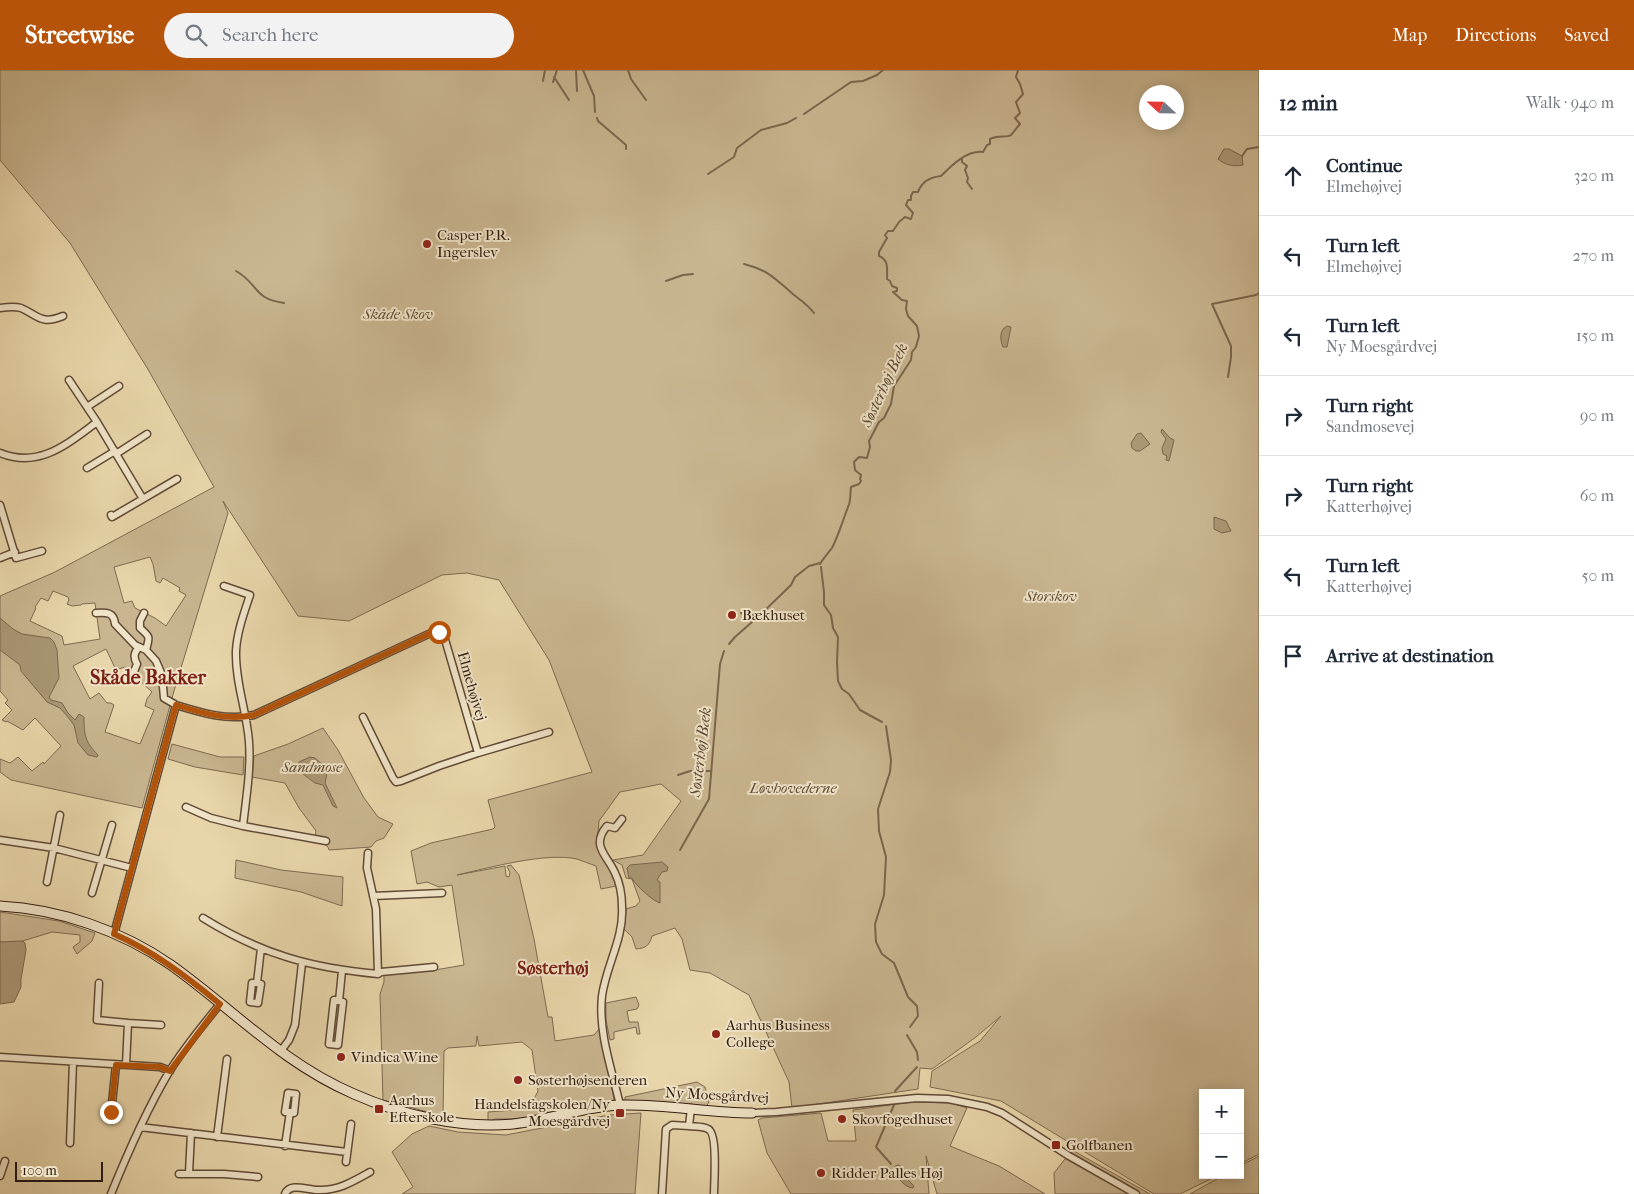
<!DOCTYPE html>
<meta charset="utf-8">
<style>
:root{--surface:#fff;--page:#f2f2f3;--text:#1f2937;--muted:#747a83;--line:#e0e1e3;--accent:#b45309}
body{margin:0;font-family:"IM FELL French Canon",serif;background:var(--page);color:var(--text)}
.controls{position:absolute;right:15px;bottom:15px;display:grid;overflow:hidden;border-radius:0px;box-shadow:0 2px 12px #0003}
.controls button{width:45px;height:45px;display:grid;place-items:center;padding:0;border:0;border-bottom:1px solid var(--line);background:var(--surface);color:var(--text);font:25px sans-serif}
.compass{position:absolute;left:1139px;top:15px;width:45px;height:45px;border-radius:50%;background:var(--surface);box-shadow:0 2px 12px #0003;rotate:292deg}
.scale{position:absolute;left:15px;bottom:12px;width:88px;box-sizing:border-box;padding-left:5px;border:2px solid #321c0f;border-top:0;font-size:14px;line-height:18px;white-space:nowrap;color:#321c0f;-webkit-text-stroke:4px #f0e4c8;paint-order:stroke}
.stop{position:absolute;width:15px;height:15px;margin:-11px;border:4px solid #b45309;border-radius:50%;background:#fff}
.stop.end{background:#b45309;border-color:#fff;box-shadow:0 1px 5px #0008}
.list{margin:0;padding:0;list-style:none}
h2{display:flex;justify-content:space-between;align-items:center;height:65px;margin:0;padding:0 20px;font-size:21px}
h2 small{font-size:16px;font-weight:400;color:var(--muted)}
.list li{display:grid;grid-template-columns:32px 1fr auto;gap:15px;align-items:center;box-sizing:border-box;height:80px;padding:0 20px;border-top:1px solid var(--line)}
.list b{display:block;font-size:19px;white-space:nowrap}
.list p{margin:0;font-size:16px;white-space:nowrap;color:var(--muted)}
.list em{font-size:16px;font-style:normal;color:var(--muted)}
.icon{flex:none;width:28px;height:28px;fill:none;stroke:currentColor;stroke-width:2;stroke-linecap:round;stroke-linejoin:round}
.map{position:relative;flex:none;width:1259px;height:1124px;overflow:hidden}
header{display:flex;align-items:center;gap:30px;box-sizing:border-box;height:70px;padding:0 25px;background:var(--accent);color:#fff}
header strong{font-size:24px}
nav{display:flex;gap:28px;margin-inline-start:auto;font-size:18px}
.search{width:350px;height:45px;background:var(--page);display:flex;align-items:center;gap:12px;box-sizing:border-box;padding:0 18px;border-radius:28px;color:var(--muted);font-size:19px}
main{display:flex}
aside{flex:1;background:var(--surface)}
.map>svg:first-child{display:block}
.green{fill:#c9b690;stroke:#7e6950;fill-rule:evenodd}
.water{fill:#aa9775;stroke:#7a664c}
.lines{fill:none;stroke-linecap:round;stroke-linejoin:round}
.stream{stroke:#7a664c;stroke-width:2}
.street-casing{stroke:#604a36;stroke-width:9}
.secondary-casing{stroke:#321c0f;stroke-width:11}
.street{stroke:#f0e4c8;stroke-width:6}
.secondary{stroke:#f0e4c8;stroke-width:9}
.route{stroke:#b45309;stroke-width:6}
.poi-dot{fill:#8f2418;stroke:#f0e4c8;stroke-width:2}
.labels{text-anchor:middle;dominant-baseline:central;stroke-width:4;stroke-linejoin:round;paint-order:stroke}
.poi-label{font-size:15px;fill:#321c0f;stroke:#f0e4c8;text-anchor:start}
.park-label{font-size:15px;font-style:italic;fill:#5f4a36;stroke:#f0e4c8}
.street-label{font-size:15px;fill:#321c0f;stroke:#f0e4c8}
.water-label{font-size:16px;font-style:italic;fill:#5c4733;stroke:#f0e4c8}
.quarter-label{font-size:18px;font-weight:bold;fill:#7a1f14;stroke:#f0e4c8}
.district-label{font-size:20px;font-weight:bold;fill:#7a1f14;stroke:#f0e4c8}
</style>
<header>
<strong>Streetwise</strong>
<div class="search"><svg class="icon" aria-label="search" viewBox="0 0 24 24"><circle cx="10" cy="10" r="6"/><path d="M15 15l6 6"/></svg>Search here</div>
<nav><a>Map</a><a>Directions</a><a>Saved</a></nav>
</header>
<main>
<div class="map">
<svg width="1259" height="1124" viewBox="0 0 1259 1124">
<rect width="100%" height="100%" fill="#e8d6aa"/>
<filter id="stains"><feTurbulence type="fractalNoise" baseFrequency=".004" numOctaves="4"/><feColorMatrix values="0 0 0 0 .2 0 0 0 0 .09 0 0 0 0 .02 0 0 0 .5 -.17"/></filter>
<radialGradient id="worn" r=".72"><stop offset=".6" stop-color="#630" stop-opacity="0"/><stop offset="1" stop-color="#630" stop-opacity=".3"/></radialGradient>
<path class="green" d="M0,0H1259V1084L1240,1094V1023H1203V1105H1219L1180,1124H1154L1001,1031L930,1017L932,1001L980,971L1001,946L976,967L932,999L920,998L918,1019L792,1038L789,1012L749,925L710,903L690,900L682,869L675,858L652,866C649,876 646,878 636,879L632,867L624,859L626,839L636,836L640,831L632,809L626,808L622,795L613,790L643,785L681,731L661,714L620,722L599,751L597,777L612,802L616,816L601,819L596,796C590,794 583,791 577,789C546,782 488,798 457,805L505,796L506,806L509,807L510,803L507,796L511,795L519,805L534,869L548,947H552L555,971L594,965L599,959L613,1024L614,1030L610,1034L529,1049H495L491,1051L488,1050V1042L529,1039L538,1021L532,980L522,972L479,976L477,966L476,976L448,978L444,981L443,1046L383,1030L380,924L384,912V904L435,900L464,895L452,815L439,817L427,812L417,814L411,781L431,773L493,759L495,757L488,730L592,702L549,590L499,510L467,503L442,505L349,551L298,546L223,431L228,443L174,621L142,738L11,710L0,702V689L10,693L18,687L32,701L43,692L44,694L61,676L35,648L23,660L7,651L6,652L2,650L12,640L5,633L8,630L0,621V526L55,502L214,417L149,301L70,173L0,90ZM1146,22H1176V52H1146ZM150,487L153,494L156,511L160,513L163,508L180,518L179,521L186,525L166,556L155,548L135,538L132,531L124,533L114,497ZM53,521L68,527L69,530L67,534L72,536L81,535L82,534L95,533L100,569L64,575L62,566L30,551L36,538L35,537L41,528L48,531ZM106,579L116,600L125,597L152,622L147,629L145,636L154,640L140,674L105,662L114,635L111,633H107L99,623L90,629L73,596Z
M323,658L338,680L364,728L378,747L393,754L384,768L376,771L371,777L329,780L328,777L315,766L316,761L299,738L285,713L252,707L254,686L288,674Z
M172,674L220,687H244L243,705L195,697L168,689Z
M236,790L281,800L343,807L342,836L301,822L235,808Z
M0,842L59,851L95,863L92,871L77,884L73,877L80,872V865L52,862L16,873L0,872Z
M636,927L639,935L637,939L627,941L629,952H638L640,964H637L636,957L614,962V969L610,970L606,950V933Z
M697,1012L705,1017L709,1032L706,1037L628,1032L625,1030V1027Z
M912,1032L952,1033L967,1038L950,1076L999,1096L1045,1124H937L926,1086L929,1124H791L767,1083L758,1050L762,1048L821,1043L828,1071H856L853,1040Z
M641,1043L635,1124H402L413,1117L392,1082L412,1064L429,1056L458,1062L506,1065L609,1045Z
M1072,1080L1150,1124H1055L1054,1103Z
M1259,1086V1124H1190L1224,1105H1240V1096Z"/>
<path class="water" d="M1224,79H1229L1242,86L1243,95C1234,97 1225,95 1218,89Z
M1007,256L1011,257L1007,277H1003C1000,270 999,260 1007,256Z
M1162,359L1170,368L1174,370L1169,391L1166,390L1167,386L1163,384L1162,378L1166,369L1161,362Z
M1141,363L1150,374L1140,381H1136L1132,378L1131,373L1137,364Z
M1214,447L1226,451L1231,461L1222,463L1214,459Z
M0,548L13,559L22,564L50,568L54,572L57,580L59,608L49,627L51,630L62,633L68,643L75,650L79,644L84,647C84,665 85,672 98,685L97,687L88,685L78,673L74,655L68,647L60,638L47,632L21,601L20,595L0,580Z
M310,687L315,688L324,696L327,703L325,713L337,738L333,736L323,715L315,713L299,701V692Z
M662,792L668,797L667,801L662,802L657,810L660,812V833C653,831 635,815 632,808H629L627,798L630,795Z
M23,871L25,873L26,880L21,909V917L14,932L0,934V872Z
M898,1095L902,1097L907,1109L914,1116L913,1118C905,1118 897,1107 894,1100L895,1096Z"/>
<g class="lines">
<path class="stream" d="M576,0L577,21
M583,0L594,26L595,42
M628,0L631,9L646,30
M554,7L569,30
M543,11L545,0
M553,12L557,0
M804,44L851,12L863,11L877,5L883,0
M597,48L598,51L626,75V79
M1242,86L1247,79L1259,77
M962,89V92L967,96L965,100L968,108L967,112L972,119
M708,104L734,87L737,78L761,60L787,53L796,48
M744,194C770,201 774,208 794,225C802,231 808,235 814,243
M236,201C259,214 253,229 284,233
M666,211L683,205L693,204
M1228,307L1231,287V276L1212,234L1256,225L1259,223
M820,494C823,489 828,483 832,478C839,464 843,450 848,437C851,432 850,423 851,417L859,414L861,411L860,409L861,405L855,400L854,392L859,387L867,388L870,377L869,371L879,352L884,348L891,334L894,316L911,290L912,282L916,277L919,266L917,256L908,246L906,239L907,231L902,230L893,222L897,221V218L892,216L890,211L887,209C887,199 889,190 879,186V182L887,168L885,165L888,161H893L899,152L905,147L911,149L913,143L906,135L908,130H911V126L913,122H918C922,111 930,107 941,106C952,95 967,80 983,82L987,75L990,74V69C998,65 1007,68 1011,65C1014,62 1017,57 1020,54L1015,48L1020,43L1016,32L1023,24L1020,14L1016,7L1018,0
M821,497L824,522V535L831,545L833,558L838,567L837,592L838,611L842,619L849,624L860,640L882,652
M741,543L758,547
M756,549L791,515L795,507L809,496L820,493
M729,574L735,567L752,552
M886,656L891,690L890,702L878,739L879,761L886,787L884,825L875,854L876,872L882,884L894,893L908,927L917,936L918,946L910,957
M678,705L690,701H710
M680,780L709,729L720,594L724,581
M907,965L917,982L918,990
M895,1021L917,997
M891,1094L876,1077L894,1035"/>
<defs>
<path id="street" d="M0,238C7,237 14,236 21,238C39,246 41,255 63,246
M87,337L119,316
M97,352L143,429
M0,383C39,399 67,374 97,352L69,310
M116,384L147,364
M87,398L115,381
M0,435L16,488L42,481
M111,445L112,447L177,409
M0,488L15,482
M224,516L250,525C244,543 237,562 236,581C235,612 247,642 249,672C251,700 246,729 243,756L326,771
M96,543C106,542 114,542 115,554L135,575L146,580L156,591L162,605L164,628L176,635
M144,543L140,551V558C150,567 150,566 146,580
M133,604L137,594C133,587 134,583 139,577
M478,683L549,662
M186,737L211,748L243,756
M0,770L54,778L132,798
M47,812L60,745
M92,823L112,755
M373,826L442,823
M203,848C261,884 311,898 378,904L376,839L367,798L368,783
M114,864L176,635C202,643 227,651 254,645L433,562H439L444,566L478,683L439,696L401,711L396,712L393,708L363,647
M378,904L381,902L434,897
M99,913L97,950L128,953
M257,913L261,914L258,933L250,932L252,913H257L261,878
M339,931L343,932L338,975L329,974L334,930L339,931L342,901
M280,982L289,970L295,955L302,893
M0,987L160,997L170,1001
M126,995L128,953L161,955
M620,1035C612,1000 598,962 602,926C606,896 624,868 622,837C622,826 620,813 615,803C608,786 590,776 607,756L615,758L622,749
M111,1043L116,995
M752,1043L776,1042L917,1028L948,1029L987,1037L1002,1043L1069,1086L1136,1124
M689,1056C694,1057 703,1056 708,1059C718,1063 714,1113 714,1124
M140,1057L347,1082
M217,1067L227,989
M70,1073L73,992
M285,1076L290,1042L294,1043L296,1024L288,1023L285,1042H290
M346,1092L351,1054
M189,1103L191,1063
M179,1104H224L258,1107
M0,1106L5,1091
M111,1124C128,1082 146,1041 169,1002C184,978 202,956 220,934
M285,1124C290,1112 307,1120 318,1120C338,1121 354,1111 370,1102
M662,1124L666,1059L672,1055L689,1056L691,1038"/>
<path id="secondary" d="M0,836C60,839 122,861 171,895C234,940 282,993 354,1024C401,1045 462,1059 513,1054C550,1050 585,1036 622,1035C666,1034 709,1043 752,1043"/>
</defs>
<use href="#street" class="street-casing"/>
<use href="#secondary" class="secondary-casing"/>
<use href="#street" class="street"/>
<use href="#secondary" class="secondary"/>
</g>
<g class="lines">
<path class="route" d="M111,1042L116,995L160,997L170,1001L220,934C186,906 153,881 114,864L176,635C202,643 227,651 254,645L433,562H439"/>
</g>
<g class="poi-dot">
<circle cx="427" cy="174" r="5"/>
<circle cx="732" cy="545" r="5"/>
<circle cx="716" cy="964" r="5"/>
<circle cx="341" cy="987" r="5"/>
<circle cx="518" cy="1010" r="5"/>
<rect x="374" y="1034" width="10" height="10" rx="2.5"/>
<rect x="615" y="1038" width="10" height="10" rx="2.5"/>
<circle cx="842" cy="1049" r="5"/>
<rect x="1051" y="1070" width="10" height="10" rx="2.5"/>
<circle cx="821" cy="1103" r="5"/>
</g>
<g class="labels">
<g class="poi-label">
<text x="437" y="165">Casper P.R.<tspan x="437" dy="17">Ingerslev</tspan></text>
<text x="742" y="545">Bækhuset</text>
<text x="726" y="955">Aarhus Business<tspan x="726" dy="17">College</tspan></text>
<text x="351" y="987">Vindica Wine</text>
<text x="528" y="1010">Søsterhøjsenderen</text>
<text x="389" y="1030">Aarhus<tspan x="389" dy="17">Efterskole</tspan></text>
<text x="610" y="1034" text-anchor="end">Handelsfagskolen/Ny<tspan x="610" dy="17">Moesgårdvej</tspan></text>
<text x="852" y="1049">Skovfogedhuset</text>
<text x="1066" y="1075">Golfbanen</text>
<text x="831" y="1103">Ridder Palles Høj</text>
</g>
<g class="park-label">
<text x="398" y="244">Skåde Skov</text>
<text x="1051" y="526">Storskov</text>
<text x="312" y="697">Sandmose</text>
<text x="793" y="718">Løvhovederne</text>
</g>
<g class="street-label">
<text transform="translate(472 616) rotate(74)">Elmehøjvej</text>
<text transform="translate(717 1025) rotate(3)">Ny Moesgårdvej</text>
</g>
<g class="water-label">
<text transform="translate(884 315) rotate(-65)">Søsterhøj Bæk</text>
<text transform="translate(700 682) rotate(-83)">Søsterhøj Bæk</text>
</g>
<g class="quarter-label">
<text x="553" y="898">Søsterhøj</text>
</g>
<g class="district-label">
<text x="148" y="607">Skåde Bakker</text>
</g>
</g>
<rect width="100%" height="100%" filter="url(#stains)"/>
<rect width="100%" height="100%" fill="url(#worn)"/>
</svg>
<div class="controls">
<button>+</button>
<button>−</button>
</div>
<svg class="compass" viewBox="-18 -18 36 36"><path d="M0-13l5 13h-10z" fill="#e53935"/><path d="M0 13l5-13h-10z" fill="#747a83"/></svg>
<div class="scale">100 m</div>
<div class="stop" style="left:439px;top:562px"></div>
<div class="stop end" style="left:111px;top:1042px"></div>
</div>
<aside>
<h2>12 min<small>Walk · 940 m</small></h2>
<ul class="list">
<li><svg class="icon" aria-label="ahead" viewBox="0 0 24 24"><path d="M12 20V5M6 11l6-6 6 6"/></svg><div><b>Continue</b><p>Elmehøjvej</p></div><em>320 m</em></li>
<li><svg class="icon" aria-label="left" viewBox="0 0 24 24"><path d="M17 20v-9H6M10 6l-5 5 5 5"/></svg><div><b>Turn left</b><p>Elmehøjvej</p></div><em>270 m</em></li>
<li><svg class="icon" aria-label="left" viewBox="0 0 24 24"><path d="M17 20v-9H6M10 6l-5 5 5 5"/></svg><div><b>Turn left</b><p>Ny Moesgårdvej</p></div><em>150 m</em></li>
<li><svg class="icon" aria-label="right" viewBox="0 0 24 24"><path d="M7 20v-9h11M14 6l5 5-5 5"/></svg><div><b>Turn right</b><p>Sandmosevej</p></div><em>90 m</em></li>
<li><svg class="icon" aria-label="right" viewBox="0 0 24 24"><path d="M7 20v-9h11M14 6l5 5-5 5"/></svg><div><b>Turn right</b><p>Katterhøjvej</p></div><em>60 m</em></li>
<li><svg class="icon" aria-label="left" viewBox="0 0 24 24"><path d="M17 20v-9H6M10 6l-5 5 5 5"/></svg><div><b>Turn left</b><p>Katterhøjvej</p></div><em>50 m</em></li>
<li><svg class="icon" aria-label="arrive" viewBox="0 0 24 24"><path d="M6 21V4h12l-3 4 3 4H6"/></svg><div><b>Arrive at destination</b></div></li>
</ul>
</aside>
</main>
